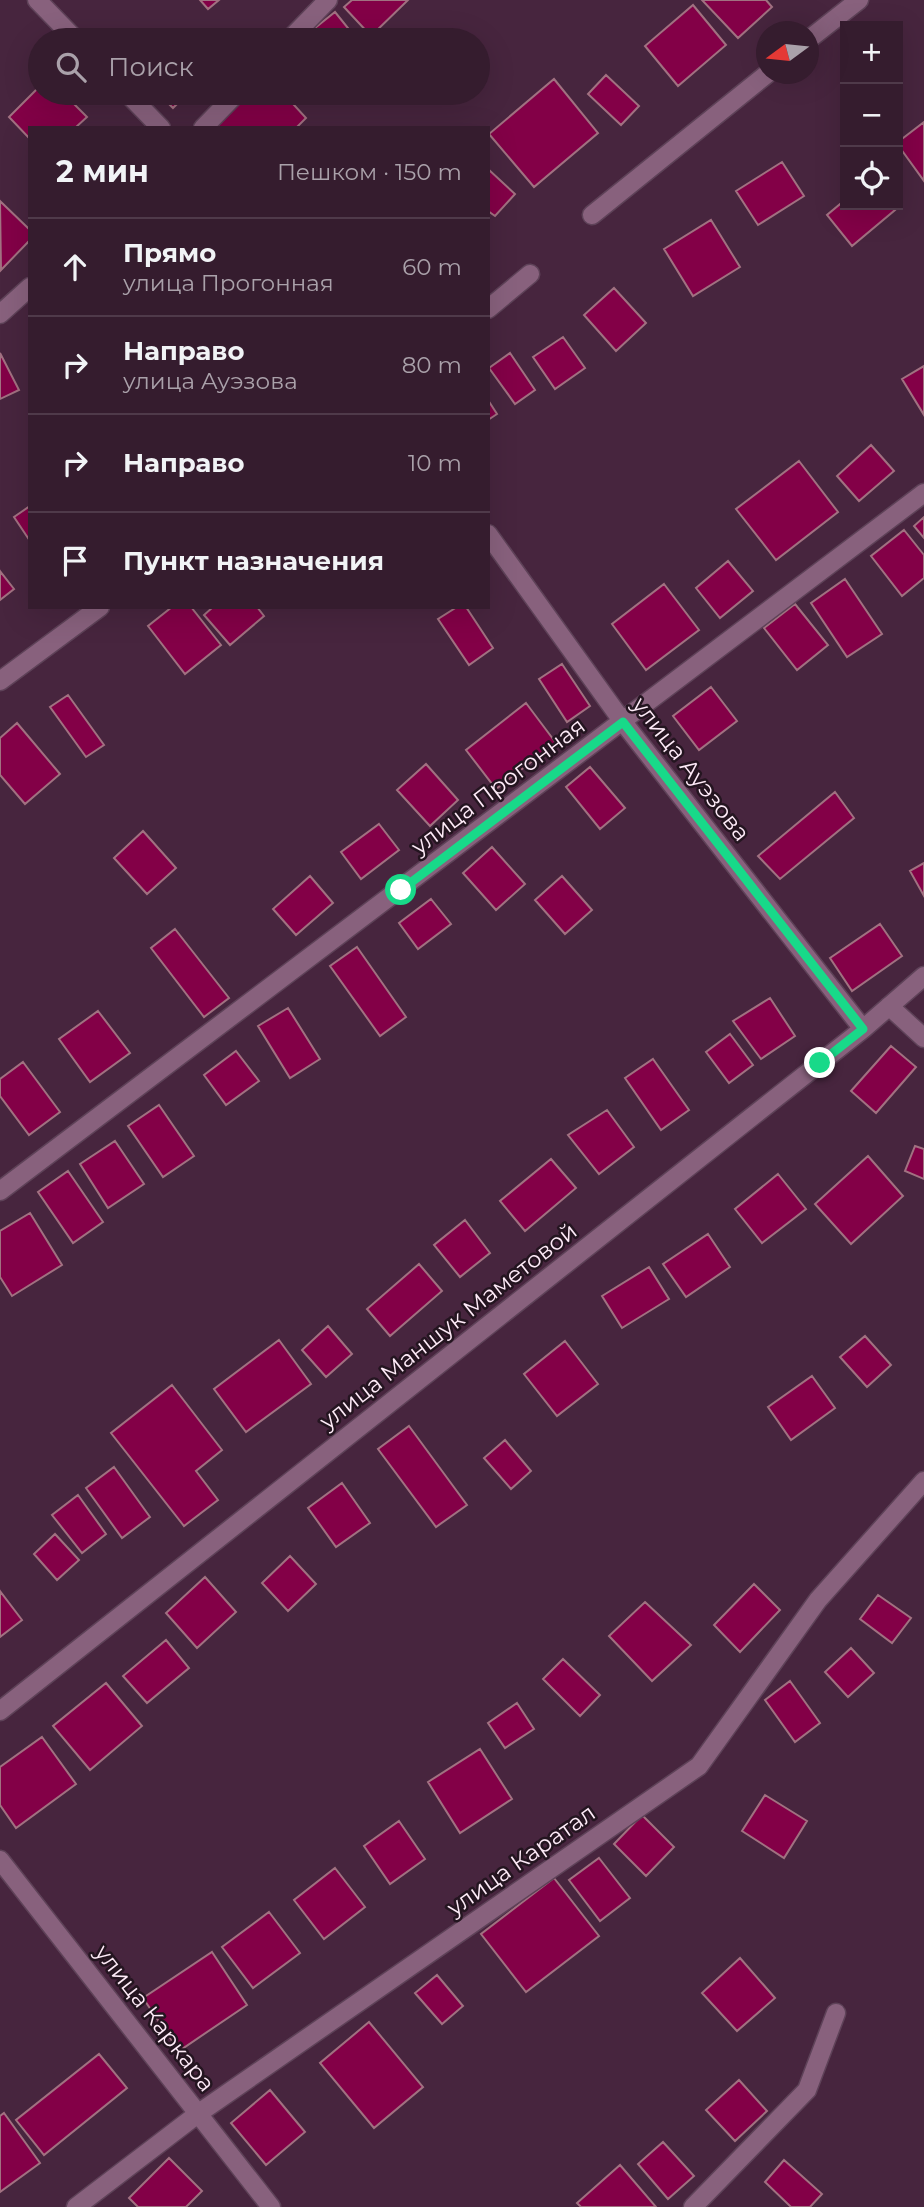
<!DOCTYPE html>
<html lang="ru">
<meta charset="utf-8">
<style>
:root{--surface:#351c2e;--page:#3d2536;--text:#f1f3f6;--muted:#aaa1aa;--line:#4f3a4a}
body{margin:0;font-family:Montserrat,sans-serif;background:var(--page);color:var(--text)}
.controls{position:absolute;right:21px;top:21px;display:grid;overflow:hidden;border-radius:0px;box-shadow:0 7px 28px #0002}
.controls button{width:63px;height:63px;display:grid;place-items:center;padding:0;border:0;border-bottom:2px solid var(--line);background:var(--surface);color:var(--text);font:35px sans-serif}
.compass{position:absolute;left:756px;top:21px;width:63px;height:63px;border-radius:50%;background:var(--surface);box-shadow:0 7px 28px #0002;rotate:255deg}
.stop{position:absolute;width:21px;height:21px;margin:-16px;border:5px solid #18d989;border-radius:50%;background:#fff}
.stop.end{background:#18d989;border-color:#fff;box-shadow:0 2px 7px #0008}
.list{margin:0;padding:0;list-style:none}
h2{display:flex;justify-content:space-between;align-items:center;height:91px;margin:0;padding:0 28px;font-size:30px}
h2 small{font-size:23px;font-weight:400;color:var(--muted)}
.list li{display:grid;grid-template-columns:46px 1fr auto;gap:21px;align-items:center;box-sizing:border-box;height:98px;padding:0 28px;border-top:2px solid var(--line)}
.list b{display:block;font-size:26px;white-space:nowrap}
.list p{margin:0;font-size:23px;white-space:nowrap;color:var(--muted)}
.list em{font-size:23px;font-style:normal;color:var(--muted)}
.icon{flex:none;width:38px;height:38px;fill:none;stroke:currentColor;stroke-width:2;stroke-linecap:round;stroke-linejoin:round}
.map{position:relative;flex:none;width:924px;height:2207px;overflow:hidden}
.search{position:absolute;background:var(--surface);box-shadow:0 7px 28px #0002;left:28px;top:28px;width:462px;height:77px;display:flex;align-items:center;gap:18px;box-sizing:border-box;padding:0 24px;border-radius:38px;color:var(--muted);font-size:26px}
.panel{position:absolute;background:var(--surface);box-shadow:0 7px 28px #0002;left:28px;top:126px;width:462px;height:483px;border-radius:0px}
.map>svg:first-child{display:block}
.building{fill:#830047;stroke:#a17181;stroke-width:2}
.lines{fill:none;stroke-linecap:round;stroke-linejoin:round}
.minor-casing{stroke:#5e4258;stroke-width:21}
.minor{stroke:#88617d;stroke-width:18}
.route{stroke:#18d989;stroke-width:9}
.labels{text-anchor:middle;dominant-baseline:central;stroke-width:5;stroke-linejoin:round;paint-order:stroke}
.street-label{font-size:23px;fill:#feebf8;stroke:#241520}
</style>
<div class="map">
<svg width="924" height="2207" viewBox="0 0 924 2207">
<rect width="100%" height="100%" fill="#47253e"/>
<path class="building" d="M200,0H219L208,9Z
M352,0H408L371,36L344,7Z
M702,0H766L772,7L738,38Z
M693,5L726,45L678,86L645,46Z
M335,12L356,38L353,40H300Z
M606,75L639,106L621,125L588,94Z
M554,79L598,133L534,187L489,134Z
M40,86V93H63L87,117L75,128H30V139L9,117Z
M158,93H188L173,108Z
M244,93H283L306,118L296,128H206Z
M924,122V181L898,145V142Z
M782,162L804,196L758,225L736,191Z
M488,169L515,194L495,216L488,211Z
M845,200V205H891L895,210L852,246L827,215Z
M0,201L30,230V240L1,270Z
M711,220L740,267L693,296L664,249Z
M614,288L646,323L616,351L584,315Z
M563,337L585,368L555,389L533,357Z
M0,353L19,390L0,399Z
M510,353L535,390L515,404L489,368Z
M924,366V415L902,379Z
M488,400L497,414L488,420Z
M871,445L894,471L859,501L837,476Z
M799,461L838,512L776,560L736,509Z
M30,506V541L14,517Z
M924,517V538L914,526Z
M904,530L924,555V578L902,596L871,556Z
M728,561L753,591L720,618L696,588Z
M0,571L14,589L0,600Z
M845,579L882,634L847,657L811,603Z
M664,584L699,630L646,670L612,624Z
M795,604L828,645L797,670L764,628Z
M172,607H191L221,645L185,674L148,626Z
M213,607H257L264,616L230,645L204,615Z
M457,607H466L493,648L469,665L438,619Z
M562,664L590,706L567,722L539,679Z
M711,687L737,721L699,750L673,716Z
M68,695L104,745L86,757L50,707Z
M526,703L556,743L496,789L466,750Z
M17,723L60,774L25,804L0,775V738Z
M426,764L458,800L430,826L397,790Z
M590,767L625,808L600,829L566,787Z
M835,792L854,818L780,879L758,856Z
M379,824L399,850L361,879L341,852Z
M143,831L176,868L147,894L114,858Z
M492,847L525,884L496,910L463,873Z
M924,863V896L910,871Z
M310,876L333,903L296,935L273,909Z
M562,876L592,910L565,934L535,900Z
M431,899L451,924L418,949L399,923Z
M880,924L902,956L852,991L830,958Z
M175,929L229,998L204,1017L151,948Z
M357,947L406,1017L380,1036L330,966Z
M770,998L795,1036L761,1059L733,1021Z
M288,1008L320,1059L290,1078L258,1026Z
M98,1011L130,1053L90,1082L59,1039Z
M730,1034L753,1065L729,1083L706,1052Z
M891,1046L916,1067L876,1113L851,1091Z
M236,1051L259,1081L226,1105L204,1075Z
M653,1059L689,1110L661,1130L625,1078Z
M23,1062L60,1112L29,1135L0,1096V1079Z
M159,1105L194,1156L163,1177L128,1126Z
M607,1110L634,1147L599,1174L568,1135Z
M115,1141L144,1184L108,1208L80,1164Z
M915,1146L924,1149V1179L905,1171Z
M868,1156L903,1196L851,1244L815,1204Z
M551,1159L576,1188L525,1231L500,1201Z
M68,1171L103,1222L73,1243L38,1192Z
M778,1174L806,1209L762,1243L735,1209Z
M30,1213L62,1265L12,1296L0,1277V1231Z
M465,1220L490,1253L460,1277L434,1245Z
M708,1234L730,1267L686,1297L663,1264Z
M419,1264L442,1291L390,1336L367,1309Z
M649,1267L669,1299L622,1328L602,1296Z
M328,1326L352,1354L326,1377L302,1350Z
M865,1336L891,1365L867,1387L840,1357Z
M279,1340L311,1384L246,1432L214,1389Z
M565,1341L598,1384L557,1416L524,1374Z
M812,1376L835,1408L791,1440L768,1407Z
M172,1385L222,1450L196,1471L218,1500L184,1526L111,1433Z
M409,1426L467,1505L436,1527L378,1449Z
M505,1440L531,1471L511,1489L484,1458Z
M114,1467L150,1517L122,1538L86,1488Z
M342,1483L370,1523L336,1547L308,1508Z
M78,1495L106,1534L82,1553L52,1515Z
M55,1534L79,1560L57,1580L34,1554Z
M290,1556L316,1584L288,1611L262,1583Z
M205,1577L236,1612L197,1648L166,1613Z
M754,1584L780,1610L740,1652L714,1625Z
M0,1591L22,1620L0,1637Z
M878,1595L911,1618L892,1643L860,1619Z
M645,1602L691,1645L652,1681L609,1636Z
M166,1640L189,1668L147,1703L123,1676Z
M851,1648L874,1673L848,1697L825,1672Z
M563,1659L600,1695L580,1716L543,1679Z
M790,1681L820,1723L795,1742L765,1700Z
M106,1683L142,1726L90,1770L53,1726Z
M517,1703L534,1729L505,1748L488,1723Z
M42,1737L76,1784L16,1828L0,1805V1767Z
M480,1749L512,1799L460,1833L428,1782Z
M765,1795L807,1821L784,1858L742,1831Z
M642,1815L674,1847L646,1876L614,1844Z
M399,1821L425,1859L390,1884L364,1846Z
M599,1858L630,1898L600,1921L569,1880Z
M335,1868L365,1907L324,1939L294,1900Z
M554,1878L599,1936L526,1992L481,1934Z
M269,1912L300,1953L253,1988L222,1947Z
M212,1952L247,2005L179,2051L143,1998Z
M740,1958L775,1998L737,2031L702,1993Z
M437,1975L463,2006L442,2024L415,1993Z
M369,2022L423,2087L374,2128L320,2063Z
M99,2054L127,2088L44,2155L16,2120Z
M739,2080L767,2111L735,2141L706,2110Z
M270,2090L305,2132L266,2165L231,2123Z
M4,2113L40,2163L0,2192V2116Z
M663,2142L694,2176L668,2199L638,2164Z
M169,2158L202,2191L186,2207H138L129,2198Z
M784,2160L822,2194L810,2207H791L765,2182Z
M620,2165L656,2207H581L577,2203Z"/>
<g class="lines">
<defs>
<path id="minor" d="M37,0L76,40
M289,40L328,0
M808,40L859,0
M127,93L161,128
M203,128L237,93
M592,215L767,74
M488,309L530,274
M0,314L30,287
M488,534L623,722L863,1029
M0,681L100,607
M889,1006L924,1038
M0,1191L924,493
M0,1711L863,1029L924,976
M0,1860L271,2207
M76,2207L199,2113L699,1766L818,1600L924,1481
M693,2207L807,2090L836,2013"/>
</defs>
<use href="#minor" class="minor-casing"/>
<use href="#minor" class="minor"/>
</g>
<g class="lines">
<path class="route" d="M401,890L623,722L863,1029L820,1063"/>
</g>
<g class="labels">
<g class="street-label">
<text transform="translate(691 769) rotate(52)">улица Ауэзова</text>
<text transform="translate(498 786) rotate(-37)">улица Прогонная</text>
<text transform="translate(448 1326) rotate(-38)">улица Маншук Маметовой</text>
<text transform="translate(521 1860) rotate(-35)">улица Каратал</text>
<text transform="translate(155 2018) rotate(52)">улица Каркара</text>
</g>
</g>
</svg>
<div class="controls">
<button>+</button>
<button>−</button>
<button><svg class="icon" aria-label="locate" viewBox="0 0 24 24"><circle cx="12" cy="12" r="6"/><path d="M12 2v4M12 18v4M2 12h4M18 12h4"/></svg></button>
</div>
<svg class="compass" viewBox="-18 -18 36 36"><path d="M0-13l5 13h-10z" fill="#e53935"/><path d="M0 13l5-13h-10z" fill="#aaa1aa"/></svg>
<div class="stop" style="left:401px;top:890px"></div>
<div class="stop end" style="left:820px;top:1063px"></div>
<div class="search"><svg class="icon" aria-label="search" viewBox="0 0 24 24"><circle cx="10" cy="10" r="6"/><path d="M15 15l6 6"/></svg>Поиск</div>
<section class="panel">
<h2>2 мин<small>Пешком · 150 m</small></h2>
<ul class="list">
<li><svg class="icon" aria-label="ahead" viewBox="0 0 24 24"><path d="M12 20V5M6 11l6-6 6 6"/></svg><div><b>Прямо</b><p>улица Прогонная</p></div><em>60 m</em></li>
<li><svg class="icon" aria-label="right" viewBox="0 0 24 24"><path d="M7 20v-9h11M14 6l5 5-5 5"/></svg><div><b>Направо</b><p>улица Ауэзова</p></div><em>80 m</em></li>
<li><svg class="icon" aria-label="right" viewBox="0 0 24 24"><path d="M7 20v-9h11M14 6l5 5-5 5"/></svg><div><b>Направо</b></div><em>10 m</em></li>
<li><svg class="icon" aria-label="arrive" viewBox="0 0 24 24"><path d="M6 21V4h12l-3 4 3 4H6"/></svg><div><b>Пункт назначения</b></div></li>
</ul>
</section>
</div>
